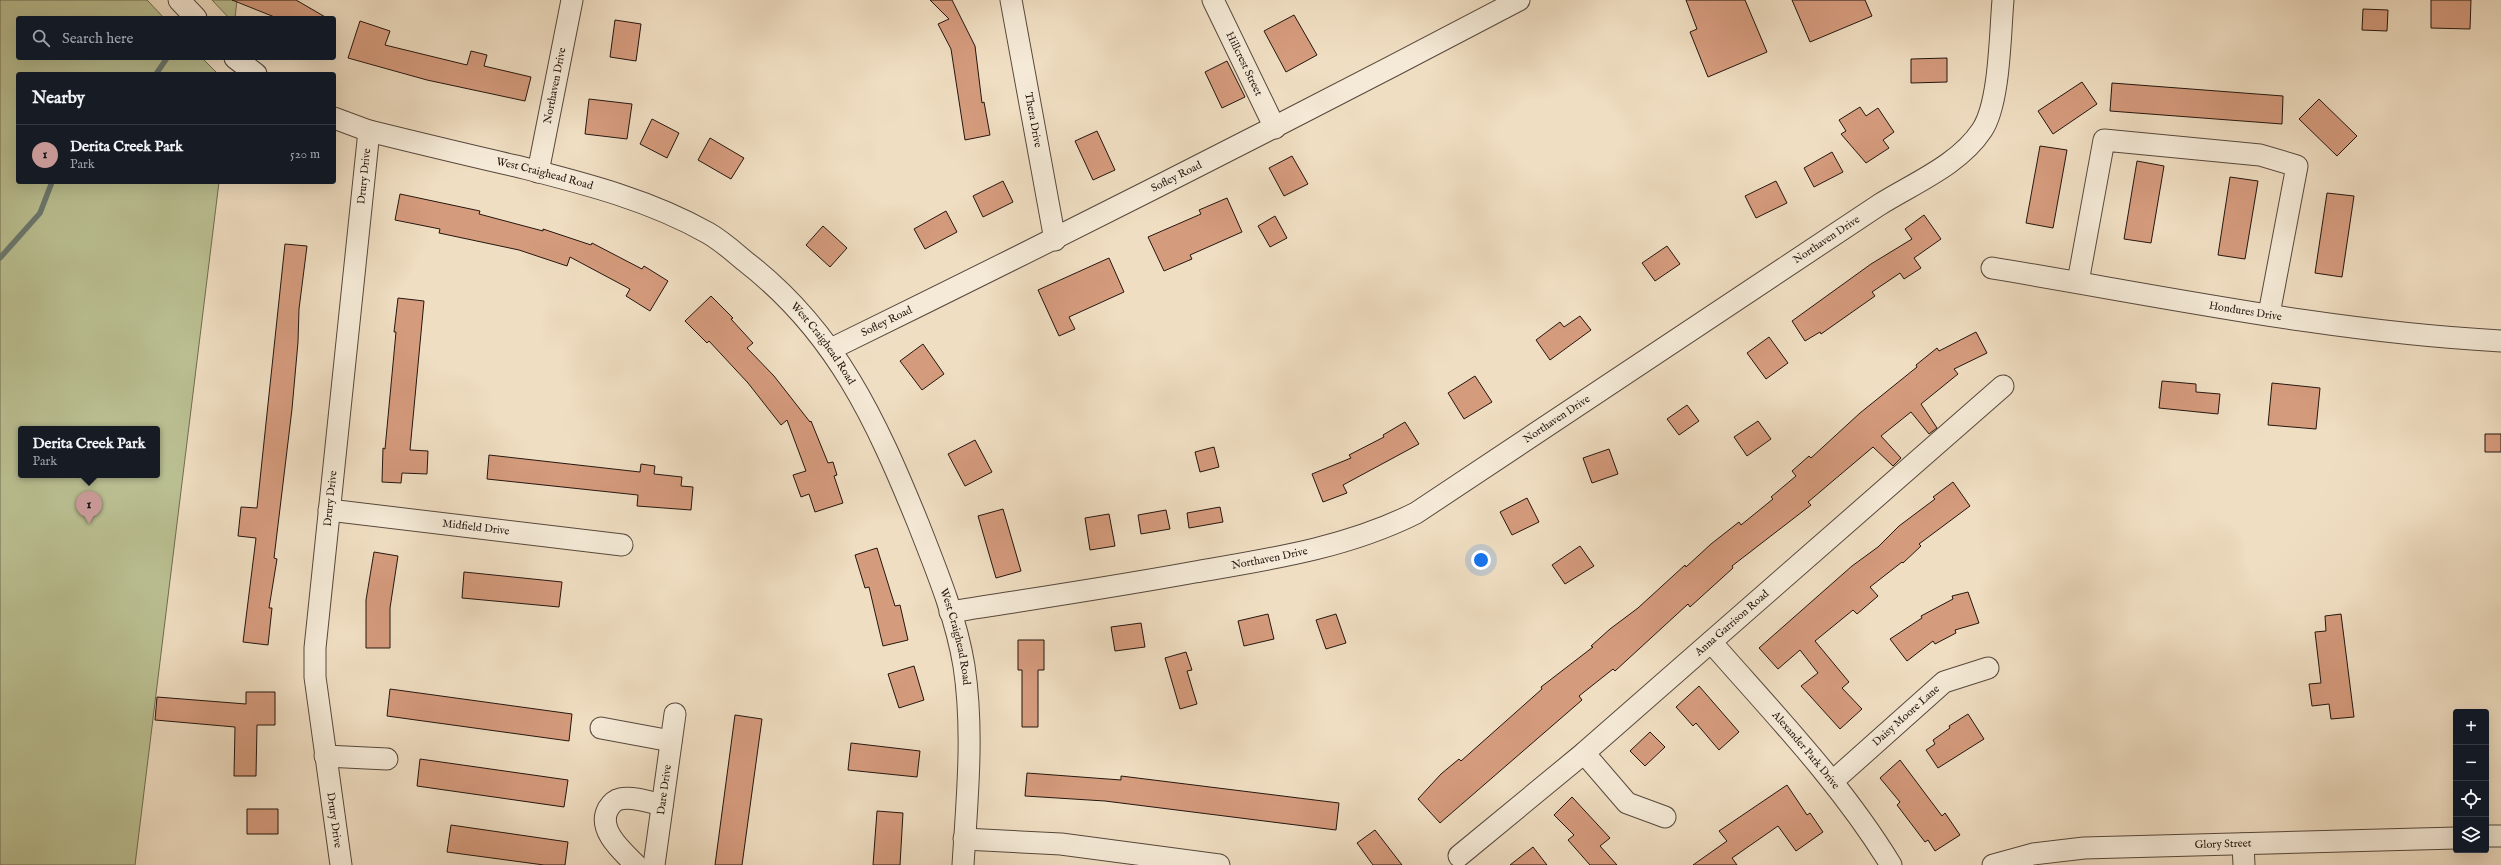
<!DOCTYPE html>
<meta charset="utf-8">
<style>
:root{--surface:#171b24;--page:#242831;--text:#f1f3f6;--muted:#9ea1a6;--line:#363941;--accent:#c59692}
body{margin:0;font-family:"IM FELL English",serif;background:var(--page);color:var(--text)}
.controls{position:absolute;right:12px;bottom:12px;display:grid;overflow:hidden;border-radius:4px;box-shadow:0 4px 16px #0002}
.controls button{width:36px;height:36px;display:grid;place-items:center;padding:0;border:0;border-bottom:1px solid var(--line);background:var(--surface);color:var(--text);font:20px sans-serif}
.you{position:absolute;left:1481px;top:560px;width:14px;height:14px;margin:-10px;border:3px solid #fff;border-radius:50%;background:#1a73e8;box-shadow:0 0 0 6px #1a73e833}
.badge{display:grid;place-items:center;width:26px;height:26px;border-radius:50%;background:var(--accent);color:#111;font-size:13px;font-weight:700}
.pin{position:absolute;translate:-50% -33px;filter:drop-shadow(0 1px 2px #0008)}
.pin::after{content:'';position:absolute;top:21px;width:14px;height:12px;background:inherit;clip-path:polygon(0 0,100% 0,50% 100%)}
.popup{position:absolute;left:18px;top:426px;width:142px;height:52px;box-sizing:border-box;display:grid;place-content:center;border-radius:4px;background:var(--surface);filter:drop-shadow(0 1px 3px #0005);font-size:13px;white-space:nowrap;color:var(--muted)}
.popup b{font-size:15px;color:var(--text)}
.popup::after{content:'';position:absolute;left:50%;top:100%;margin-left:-8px;border:8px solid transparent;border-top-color:var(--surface)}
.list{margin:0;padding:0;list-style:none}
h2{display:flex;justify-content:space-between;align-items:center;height:52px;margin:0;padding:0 16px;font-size:17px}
h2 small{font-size:13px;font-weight:400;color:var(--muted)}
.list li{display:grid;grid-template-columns:26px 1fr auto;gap:12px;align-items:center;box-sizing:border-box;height:60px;padding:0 16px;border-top:1px solid var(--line)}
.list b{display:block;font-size:15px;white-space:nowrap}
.list p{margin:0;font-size:13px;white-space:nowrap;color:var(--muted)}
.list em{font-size:13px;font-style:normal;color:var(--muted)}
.icon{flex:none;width:22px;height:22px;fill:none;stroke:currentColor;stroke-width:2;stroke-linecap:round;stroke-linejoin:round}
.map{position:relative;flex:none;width:2501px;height:865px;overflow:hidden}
.search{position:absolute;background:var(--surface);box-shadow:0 4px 16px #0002;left:16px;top:16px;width:320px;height:44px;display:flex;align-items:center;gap:10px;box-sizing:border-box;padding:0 14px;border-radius:4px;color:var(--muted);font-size:15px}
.panel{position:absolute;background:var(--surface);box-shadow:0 4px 16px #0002;left:16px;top:72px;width:320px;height:112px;border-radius:4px}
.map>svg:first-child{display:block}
.green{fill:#bbc193;stroke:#706c51;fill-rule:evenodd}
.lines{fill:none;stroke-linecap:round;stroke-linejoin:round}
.stream{stroke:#6b7a70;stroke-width:5.5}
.building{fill:#d59b7d;stroke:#24160f}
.minor-casing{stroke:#57483c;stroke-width:23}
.minor{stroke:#f5ead7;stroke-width:21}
.labels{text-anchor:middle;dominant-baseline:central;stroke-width:3;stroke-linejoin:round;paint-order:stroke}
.street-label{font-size:11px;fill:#24160f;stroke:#f5ead7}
</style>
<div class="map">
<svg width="2501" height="865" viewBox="0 0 2501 865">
<rect width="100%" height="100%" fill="#f0dec2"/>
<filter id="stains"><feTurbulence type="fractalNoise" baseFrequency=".005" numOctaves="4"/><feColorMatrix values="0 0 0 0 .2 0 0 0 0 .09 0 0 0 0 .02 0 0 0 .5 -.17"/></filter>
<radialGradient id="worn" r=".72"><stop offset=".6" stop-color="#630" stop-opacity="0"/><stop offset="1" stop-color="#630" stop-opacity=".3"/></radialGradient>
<path class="green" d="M0,0H147L164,18H18V58H202L218,74H18V182H219L135,865H0ZM21,429H157V475H21Z
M212,0H237L235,18H229Z"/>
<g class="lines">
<path class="stream" d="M156,74L167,58
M0,258L40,213L52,182"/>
</g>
<path class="building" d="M232,0H296L327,18H277Z
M930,0H952L975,46L982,103L984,102L990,135L965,140L951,49L938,24L949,19Z
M1686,0H1745L1767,52L1708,77L1690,32L1697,29Z
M1792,0H1865L1872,16L1810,42Z
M2431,0H2471L2470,29L2431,28Z
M2363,9L2388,10L2387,31L2362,30Z
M1294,15L1317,55L1286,72L1264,31Z
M615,20L641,24L636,61L610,57Z
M360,21L390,31L385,45L467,65L471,51L487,55L484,66L531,77L525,101L427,80L348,58Z
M1947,58V82L1911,83V59Z
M1227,61L1245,97L1222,108L1205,72Z
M2082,82L2097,104L2053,134L2038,111Z
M2112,83L2283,96L2282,124L2110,111Z
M589,99L632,104L627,139L585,134Z
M2319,99L2357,136L2337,156L2299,119Z
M1860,107L1866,116L1878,108L1894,132L1883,140L1889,148L1866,163L1841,134L1846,131L1839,120Z
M652,119L679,133L667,158L640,144Z
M1097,131L1115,170L1093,180L1075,141Z
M710,138L744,158L731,179L698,160Z
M2040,146L2067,150L2053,228L2026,223Z
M1832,152L1843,172L1814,187L1804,168Z
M1292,156L1308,184L1284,196L1269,168Z
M2137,161L2164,166L2151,243L2124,239Z
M2230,177L2258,181L2245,259L2218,255Z
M1003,181L1013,202L983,217L973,196Z
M1776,181L1787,203L1756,218L1745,196Z
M2327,193L2354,196L2342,277L2315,273Z
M400,194L480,211L479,214L543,231V229L591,245L592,243L642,269L644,266L668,281L650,311L626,296L630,289L570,257L567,266L519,250L439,233L440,229L395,220Z
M1227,198L1242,232L1190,255L1192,259L1164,271L1148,237L1201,214L1199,210Z
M946,211L957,232L925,249L914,229Z
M1924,215L1941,239L1914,258L1921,268L1904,279L1900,273L1872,292L1875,296L1821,334L1820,332L1805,341L1792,321L1871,264L1912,239L1905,229Z
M1275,216L1287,238L1270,247L1258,226Z
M823,226L847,248L830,267L806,245Z
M285,244L307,246L299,309L298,342L292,409L274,558L277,559L269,608H272L268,645L243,642L256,538L238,536L241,507L257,508Z
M1667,246L1680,264L1655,281L1642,263Z
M1109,258L1124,292L1069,317L1075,329L1059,336L1038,290Z
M711,296L733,318L731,319L753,343L747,348L774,376L810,422L811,421L828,463L833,462L837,475L834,476L843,503L815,512L809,494L801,497L793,475L806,471L787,420L781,425L748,383L709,341L707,343L685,321Z
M398,298L424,301L410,450L428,451L427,474L402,473L401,483L382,482L383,448L385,449L396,332H394Z
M1580,316L1591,330L1550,360L1536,340L1560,322L1564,327Z
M1976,332L1987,353L1954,369L1958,374L1921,404L1937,428L1929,434L1911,412L1881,436L1901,458L1893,466L1873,447L1808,502L1811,505L1732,566L1733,568L1690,607L1688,604L1615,671L1613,669L1579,696L1582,700L1440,823L1418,799L1441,774L1459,759L1461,761L1542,689L1541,687L1593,647L1591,646L1610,629L1638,608L1685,565L1686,567L1711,544L1739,522L1741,525L1773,499L1771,497L1796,476L1792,471L1809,456L1811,458L1860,413L1917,367L1916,365L1937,348L1939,351Z
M1769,337L1788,363L1766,379L1747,353Z
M923,344L944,374L922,390L900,361Z
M1475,376L1492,402L1464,419L1448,393Z
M2162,381L2196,384V392L2220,394L2218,414L2159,408Z
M2272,383L2320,388L2316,429L2268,425Z
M1687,405L1699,421L1679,435L1667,419Z
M1758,421L1771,439L1747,456L1734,437Z
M1405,422L1419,444L1343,485L1347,493L1323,502L1312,474L1351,458L1349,455L1384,437L1383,435Z
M2485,434H2501V452H2485Z
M975,440L992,472L965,486L948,454Z
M1214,447L1219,467L1200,472L1195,452Z
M1609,449L1618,474L1592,483L1583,458Z
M489,455L640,472L641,464L655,466L654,474L682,477L681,486L693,487L691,510L637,506L638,495L487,479Z
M1953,482L1970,506L1919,544L1921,546L1903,563L1902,562L1870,587L1878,596L1857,614L1853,610L1815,641L1849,682L1842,688L1862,709L1840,729L1801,686L1818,673L1800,650L1778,669L1759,648L1852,566L1878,547L1899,526L1935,499L1933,497Z
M1527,498L1539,522L1512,535L1500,512Z
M1220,507L1223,522L1189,528L1187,513Z
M1003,509L1021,571L996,578L978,516Z
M1166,510L1170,529L1141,534L1138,515Z
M1109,514L1115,546L1090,550L1085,518Z
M1580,546L1594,566L1565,584L1552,565Z
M877,548L895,606L900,605L908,640L883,646L869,587L865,588L855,555Z
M374,552L398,556L390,608V648H366V600Z
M464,572L562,582L559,607L462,598Z
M1968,592L1979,623L1955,630L1956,633L1935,644L1933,641L1907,661L1890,639L1922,618L1921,616L1953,599L1952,596Z
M1268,614L1274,639L1244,646L1238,621Z
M1336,614L1346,643L1326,649L1316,620Z
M2341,614L2354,717L2331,719L2329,704L2312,706L2309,684L2321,683L2315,632L2326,631L2325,616Z
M1141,623L1145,647L1115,651L1111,627Z
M1018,640H1044V670H1038V727H1022V670H1018Z
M1186,652L1192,670L1187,671L1197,704L1180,709L1165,658Z
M914,666L924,700L899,708L888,674Z
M1699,686L1739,732L1719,750L1696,723L1693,726L1676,707Z
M390,689L572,714L569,741L387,716Z
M246,692H275V725H257L256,776H234L235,727L155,720L157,697L246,704Z
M1968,714L1984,739L1938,768L1926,750L1935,744L1933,740L1950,728L1949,726Z
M735,715L762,719L742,865H715Z
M1650,732L1665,747L1645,766L1630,751Z
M851,743L920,751L917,777L848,770Z
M420,759L568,780L564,807L417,786Z
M1900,760L1942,816L1945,813L1960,835L1935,851L1928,840L1925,842L1897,805L1900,802L1880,778Z
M1027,773L1121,780V776L1339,803L1336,830L1105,801L1025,796Z
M1787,785L1807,815L1810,813L1823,832L1796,851L1778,826L1732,858L1737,865H1693L1727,841L1719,831Z
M1572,797L1610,838L1600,846L1617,865H1590L1568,840L1574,835L1554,815Z
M247,809H278V834H247Z
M877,811L903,813L900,865H873Z
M451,825L568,842L565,865H544L447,852Z
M1375,830L1402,865H1373L1357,843Z
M1533,847L1547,865H1510Z"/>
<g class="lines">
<defs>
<g id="minor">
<path d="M179,0L196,18"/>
<path id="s1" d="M1011,0L1055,240"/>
<path id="s2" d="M1213,0L1275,128"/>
<path d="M235,58L256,74"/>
<path id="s3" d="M334,118L369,131C418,143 467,155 516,166C582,183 648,199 708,233C722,241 734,252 746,262C836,332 876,420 918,523C936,569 956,617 964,666C974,731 967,800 963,865"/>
<path id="s4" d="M538,172L572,0"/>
<path id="s5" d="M1992,268C2161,296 2330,332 2501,341"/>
<path d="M2078,282L2104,140L2260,155L2297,166L2269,314"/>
<path id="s6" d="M831,349C1062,236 1291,120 1519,0"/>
<path id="s7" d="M329,510L622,545"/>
<path id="s8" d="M950,612C1032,599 1113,587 1195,572C1271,559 1346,548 1416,513L1879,205C1914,183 1959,165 1982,130C2000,103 2000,33 2003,0"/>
<path id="s9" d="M1711,642C1774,714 1841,783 1891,865"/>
<path d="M601,728L671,741"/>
<path d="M1584,753L1627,803L1665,817"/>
<path d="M325,756L387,759"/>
<path id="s10" d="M1833,781L1944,682L1988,668"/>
<path d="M2486,836H2501"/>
<path d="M964,839L1061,844L1219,865"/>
<path d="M2243,844L2244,865"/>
<path id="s11" d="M1459,856L1584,753L2003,386"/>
<path id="s12" d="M341,865L315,677V648L369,131"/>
<path d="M636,865C622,851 597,830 608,809C611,804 615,800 620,799C632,796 650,802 662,805"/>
<path id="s13" d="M654,865L675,714"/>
<path id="s14" d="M1993,865L2033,854L2084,848L2456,838"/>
</g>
</defs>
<use href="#minor" class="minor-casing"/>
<use href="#minor" class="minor"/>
</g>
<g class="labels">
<g class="street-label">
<text stroke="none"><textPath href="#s2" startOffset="71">Hillcrest Street</textPath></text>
<text stroke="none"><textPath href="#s4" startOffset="88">Northaven Drive</textPath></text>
<text stroke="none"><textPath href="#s1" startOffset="122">Thera Drive</textPath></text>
<text stroke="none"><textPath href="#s3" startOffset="218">West Craighead Road</textPath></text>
<text stroke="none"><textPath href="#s12" startOffset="693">Drury Drive</textPath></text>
<text stroke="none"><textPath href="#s6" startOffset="386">Sofley Road</textPath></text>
<text stroke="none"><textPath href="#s8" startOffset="971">Northaven Drive</textPath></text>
<text stroke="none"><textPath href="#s5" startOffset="257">Hondures Drive</textPath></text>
<text stroke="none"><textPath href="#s6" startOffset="62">Sofley Road</textPath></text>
<text stroke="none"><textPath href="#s3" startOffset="553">West Craighead Road</textPath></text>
<text stroke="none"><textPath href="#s8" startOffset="647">Northaven Drive</textPath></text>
<text stroke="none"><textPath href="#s12" startOffset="369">Drury Drive</textPath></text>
<text stroke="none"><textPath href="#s7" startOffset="148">Midfield Drive</textPath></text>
<text stroke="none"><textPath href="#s8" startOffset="324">Northaven Drive</textPath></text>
<text stroke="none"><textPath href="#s11" startOffset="359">Anna Garrison Road</textPath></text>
<text stroke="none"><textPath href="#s3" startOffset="877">West Craighead Road</textPath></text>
<text stroke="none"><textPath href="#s10" startOffset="98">Daisy Moore Lane</textPath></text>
<text stroke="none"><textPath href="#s9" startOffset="144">Alexander Park Drive</textPath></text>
<text stroke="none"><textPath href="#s13" startOffset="76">Dare Drive</textPath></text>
<text transform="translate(334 820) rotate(82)">Drury Drive</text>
<text stroke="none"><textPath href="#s14" startOffset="232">Glory Street</textPath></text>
</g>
</g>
<rect width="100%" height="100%" filter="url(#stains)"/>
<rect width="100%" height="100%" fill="url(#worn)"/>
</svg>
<div class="controls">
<button>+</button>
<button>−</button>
<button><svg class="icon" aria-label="locate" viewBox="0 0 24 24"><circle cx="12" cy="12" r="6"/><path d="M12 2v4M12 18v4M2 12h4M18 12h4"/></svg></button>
<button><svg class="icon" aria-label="layers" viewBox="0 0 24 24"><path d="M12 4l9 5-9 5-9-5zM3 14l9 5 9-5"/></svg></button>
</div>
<div class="you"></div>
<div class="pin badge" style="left:89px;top:524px">1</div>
<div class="popup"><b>Derita Creek Park</b>Park</div>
<div class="search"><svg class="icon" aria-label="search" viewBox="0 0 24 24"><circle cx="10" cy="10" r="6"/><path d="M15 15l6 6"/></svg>Search here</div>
<section class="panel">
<h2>Nearby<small></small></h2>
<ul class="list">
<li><span class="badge">1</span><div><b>Derita Creek Park</b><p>Park</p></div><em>520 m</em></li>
</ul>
</section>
</div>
